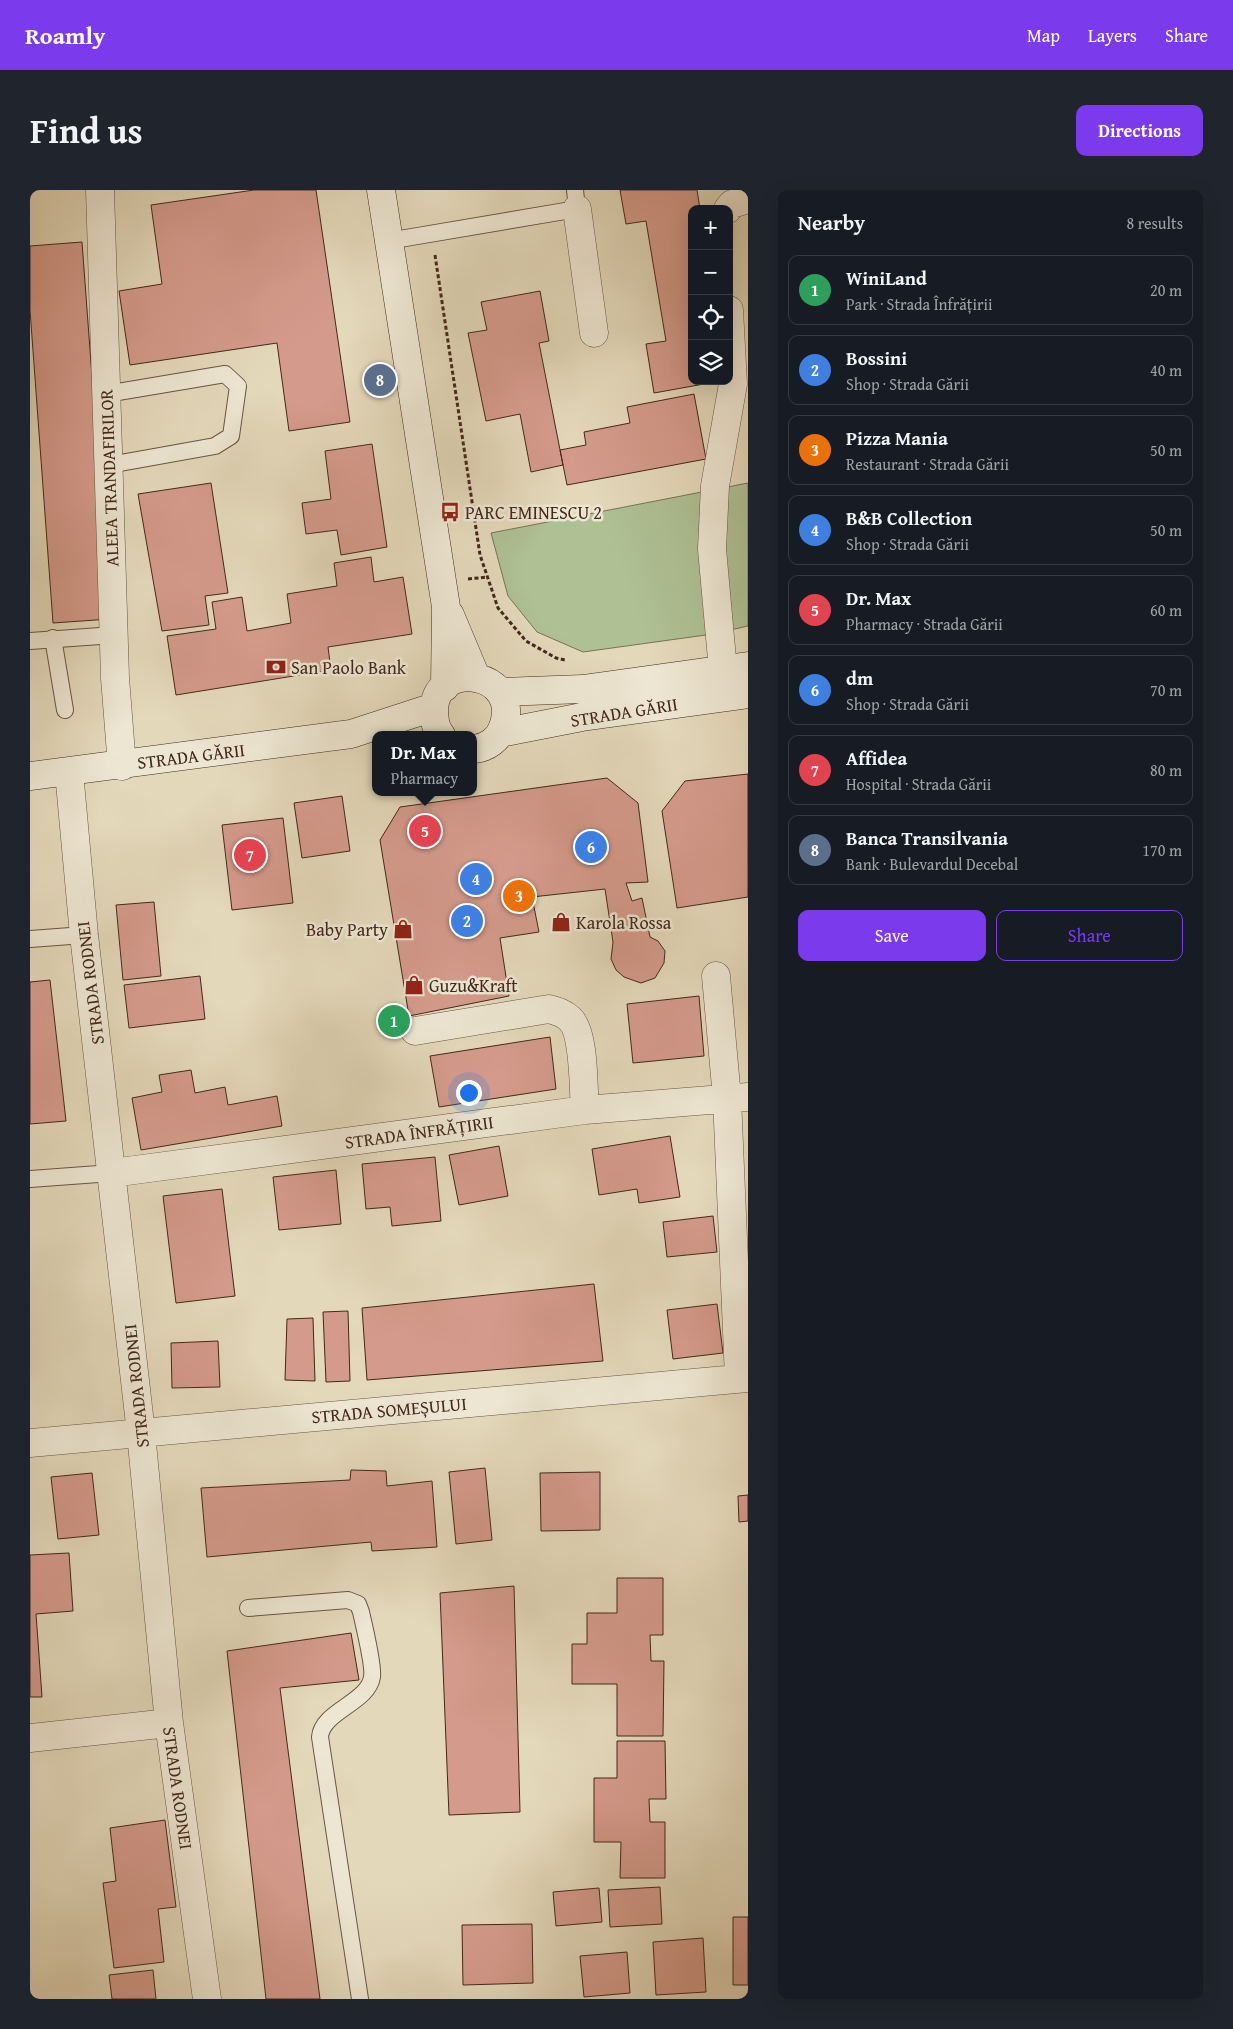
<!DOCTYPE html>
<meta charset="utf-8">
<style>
:root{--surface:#171b24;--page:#20242c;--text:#f1f3f6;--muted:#9ea1a6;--line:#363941;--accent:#7c3aed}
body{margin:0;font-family:"Gentium Book Plus",serif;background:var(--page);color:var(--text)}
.controls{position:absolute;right:15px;top:15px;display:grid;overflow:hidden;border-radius:10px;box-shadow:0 5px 20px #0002}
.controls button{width:45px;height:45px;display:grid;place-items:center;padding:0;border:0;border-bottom:1px solid var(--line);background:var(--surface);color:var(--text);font:25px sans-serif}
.you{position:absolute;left:438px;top:902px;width:18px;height:18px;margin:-12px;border:4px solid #fff;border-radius:50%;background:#1a73e8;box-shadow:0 0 0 8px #1a73e833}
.badge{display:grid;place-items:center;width:32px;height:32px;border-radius:50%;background:var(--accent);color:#fff;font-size:16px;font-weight:700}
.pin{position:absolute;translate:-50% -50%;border:2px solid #fff;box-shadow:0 1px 5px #0006}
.popup{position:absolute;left:342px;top:541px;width:105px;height:65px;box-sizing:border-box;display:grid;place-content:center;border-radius:10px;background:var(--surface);filter:drop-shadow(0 1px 4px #0005);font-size:16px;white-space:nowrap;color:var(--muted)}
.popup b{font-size:19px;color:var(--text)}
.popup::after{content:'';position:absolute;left:50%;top:100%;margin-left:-10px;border:10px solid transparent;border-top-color:var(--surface)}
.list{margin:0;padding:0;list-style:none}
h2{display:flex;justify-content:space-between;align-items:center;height:65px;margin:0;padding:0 20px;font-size:21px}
h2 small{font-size:16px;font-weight:400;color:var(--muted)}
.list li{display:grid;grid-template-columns:32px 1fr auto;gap:15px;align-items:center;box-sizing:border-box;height:70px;margin:0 10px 10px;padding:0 10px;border:1px solid var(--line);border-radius:10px}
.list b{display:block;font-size:19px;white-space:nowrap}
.list p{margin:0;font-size:16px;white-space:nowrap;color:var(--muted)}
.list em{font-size:16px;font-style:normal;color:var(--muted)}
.actions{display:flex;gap:10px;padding:15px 20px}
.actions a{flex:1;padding:11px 0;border:1px solid var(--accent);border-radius:10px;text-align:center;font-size:18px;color:var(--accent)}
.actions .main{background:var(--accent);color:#fff}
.icon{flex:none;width:28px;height:28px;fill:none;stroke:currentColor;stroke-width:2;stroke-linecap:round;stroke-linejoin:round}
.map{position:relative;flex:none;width:718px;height:1809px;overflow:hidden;border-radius:10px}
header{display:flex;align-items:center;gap:30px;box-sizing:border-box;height:70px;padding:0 25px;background:var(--accent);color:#fff}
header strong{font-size:24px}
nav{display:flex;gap:28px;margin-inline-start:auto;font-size:18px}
.intro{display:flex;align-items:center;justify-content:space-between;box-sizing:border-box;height:120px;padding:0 30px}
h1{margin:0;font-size:35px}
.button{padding:12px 22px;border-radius:10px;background:var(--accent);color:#fff;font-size:18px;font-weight:700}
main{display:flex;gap:30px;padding:0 30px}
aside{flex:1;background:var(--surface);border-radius:10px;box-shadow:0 5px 20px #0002}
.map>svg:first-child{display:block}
.green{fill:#aec094;stroke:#787458}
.building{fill:#d49a8b;stroke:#43281c}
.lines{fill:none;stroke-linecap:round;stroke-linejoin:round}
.lane-casing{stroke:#6b5444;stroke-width:18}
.street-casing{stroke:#6b5444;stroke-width:29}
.secondary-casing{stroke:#43281c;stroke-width:29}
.path{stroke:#43281c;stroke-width:3;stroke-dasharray:4 2.5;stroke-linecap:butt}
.lane{stroke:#ede6d2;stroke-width:16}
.street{stroke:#ede6d2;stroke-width:28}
.secondary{stroke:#ede6d2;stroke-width:28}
.labels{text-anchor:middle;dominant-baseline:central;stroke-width:5;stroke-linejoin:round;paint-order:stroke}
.street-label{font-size:18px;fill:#43281c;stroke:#ede6d2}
.poi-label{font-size:18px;fill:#43281c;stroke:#ede6d2;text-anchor:start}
</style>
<header>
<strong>Roamly</strong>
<nav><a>Map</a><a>Layers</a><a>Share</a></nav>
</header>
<div class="intro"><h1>Find us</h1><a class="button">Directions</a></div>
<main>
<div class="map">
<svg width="718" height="1809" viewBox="0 0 718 1809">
<rect width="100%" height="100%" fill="#e3d8ba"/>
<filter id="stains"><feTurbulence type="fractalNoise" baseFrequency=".004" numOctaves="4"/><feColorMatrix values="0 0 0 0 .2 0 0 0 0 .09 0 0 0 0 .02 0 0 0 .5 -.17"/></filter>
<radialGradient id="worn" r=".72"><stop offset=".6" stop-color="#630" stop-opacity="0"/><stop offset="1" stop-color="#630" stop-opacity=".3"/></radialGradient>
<path class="green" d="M718,293V436L683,444L553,462L507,442L478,406L461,343Z"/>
<path class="building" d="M224,0H286L320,232L259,241L247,153L100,175L89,101L132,94L121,15Z
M590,0H667L670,19H662V191H673L674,194L624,203L616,154L636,151L616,31L596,34Z
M52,52L80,429L23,433L0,120V56Z
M510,101L519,151L509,153L533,275L501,282L490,224L456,231L438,143L457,140L451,112Z
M664,204L676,269L537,295L530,260L556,255L554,242L600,233L597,217Z
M342,254L357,357L311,365L307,340L276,344L272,313L301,309L295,261Z
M181,293L198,403L175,406L179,435L132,441L108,304Z
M341,367L344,392L373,387L382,444L298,457L301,480L146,505L137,446L186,439L182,412L212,407L217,441L261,433L257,404L307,396L304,373Z
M718,584V707L647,718L632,621L655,591Z
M577,588L608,613L618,692L596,693L602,711L612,708L620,747L628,751L635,761L634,773L625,788L611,793L594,787L586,780L581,769L583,752L575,699L502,707L509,742L470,748L479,806L379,826L350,650L370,617Z
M312,606L320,661L272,668L264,613Z
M253,628L263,713L202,720L192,635Z
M124,712L131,786L93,790L86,715Z
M170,786L175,829L99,838L94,795Z
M20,790L36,931L0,934V792Z
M669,806L674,866L603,873L597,814Z
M520,847L526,899L409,917L400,866Z
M161,880L165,903L195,897L198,915L247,906L252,936L111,960L102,908L132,902L129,885Z
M640,946L650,1007L609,1013L607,999L569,1005L562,959Z
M469,956L478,1006L429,1015L419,965Z
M405,967L411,1031L362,1036L360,1017L336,1019L332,974Z
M306,980L311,1034L249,1040L243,987Z
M192,999L205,1106L146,1113L133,1006Z
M683,1026L687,1062L637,1067L633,1032Z
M564,1094L573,1171L337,1190L332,1118Z
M687,1114L693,1163L643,1169L637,1120Z
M318,1121L320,1191L296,1192L293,1122Z
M283,1128L285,1191L255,1190L257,1129Z
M188,1151L190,1197L142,1198L141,1153Z
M455,1278L462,1350L426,1354L419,1282Z
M321,1280L356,1281L357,1296L402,1291L407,1357L342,1361L341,1352L177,1367L171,1298L320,1290Z
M570,1282V1340L511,1341L510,1283Z
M62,1283L69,1345L28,1349L21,1287Z
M718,1305V1331L709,1332L708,1306Z
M39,1363L43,1421L6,1424L12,1507H0V1365Z
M587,1388H633V1445H620L621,1471H634L633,1546H587V1494H542V1454H557V1423H587Z
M484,1396L490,1622L419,1625L410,1403Z
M321,1443L329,1490L250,1498L290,1809H236L197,1461Z
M587,1551H635L636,1609H619L620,1632H635V1688H590L591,1652H564V1588H587Z
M135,1630L146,1717L128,1719L134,1772L84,1778L73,1693L86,1691L80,1638Z
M630,1697L632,1734L580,1737L578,1700Z
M569,1698L572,1732L526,1736L523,1702Z
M703,1727H718V1795H703Z
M502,1734L503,1793L433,1795L432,1735Z
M673,1748L676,1802L626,1805L623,1752Z
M597,1762L600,1803L554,1807L550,1766Z
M123,1780L126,1809H82L79,1785Z"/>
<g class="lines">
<defs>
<path id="lane" d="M358,51L547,19L545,0
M76,204L195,184L208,196L201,246L185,256L79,275
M23,448L35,520
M0,451L84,445
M0,749L54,745
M0,989L82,983
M218,1418L318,1410L328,1414L331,1422C334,1435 344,1477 342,1487C338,1513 292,1521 290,1547L330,1809"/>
<path id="street" d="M70,0L85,488L92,576
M547,19L564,143
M698,19L702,14L718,9
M693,480L682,359L685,296L703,194L699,120
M39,582L54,745L111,1243L139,1533L177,1809
M686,786L697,908L709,1188
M385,841L519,819C527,821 534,823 540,829C555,843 553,899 555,920
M82,983L555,920L718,907
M0,1253L718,1188
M0,1548L139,1533"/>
<path id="secondary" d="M351,0L416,417L415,497
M420,425L446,487
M470,502L553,499L718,476
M470,543L552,527L718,504
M411,545C405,538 404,528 404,519C407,468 493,482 473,537C469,549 457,558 444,559
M0,586L321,544L404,517"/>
</defs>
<use href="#lane" class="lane-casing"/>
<use href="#street" class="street-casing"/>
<use href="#secondary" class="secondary-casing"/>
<path class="path" d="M405,65L450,365L468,418L496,451L526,468L535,470
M438,389L457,387"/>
<use href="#lane" class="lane"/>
<use href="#street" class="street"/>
<use href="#secondary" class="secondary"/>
</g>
<defs>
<symbol id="bus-bare" viewBox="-9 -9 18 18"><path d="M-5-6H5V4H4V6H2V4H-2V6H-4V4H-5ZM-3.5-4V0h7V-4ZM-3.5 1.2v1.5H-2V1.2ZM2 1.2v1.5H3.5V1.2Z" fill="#8f2418" stroke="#ede6d2" stroke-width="2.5" paint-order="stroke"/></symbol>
<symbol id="bank-bare" viewBox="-9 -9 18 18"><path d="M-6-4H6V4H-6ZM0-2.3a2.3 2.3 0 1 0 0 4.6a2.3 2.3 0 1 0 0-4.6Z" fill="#8f2418" stroke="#ede6d2" stroke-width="2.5" paint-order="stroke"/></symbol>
<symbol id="shop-bare" viewBox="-9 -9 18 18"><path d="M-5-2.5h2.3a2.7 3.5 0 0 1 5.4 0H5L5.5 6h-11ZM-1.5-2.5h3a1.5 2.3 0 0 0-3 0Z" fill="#8f2418" stroke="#ede6d2" stroke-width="2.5" paint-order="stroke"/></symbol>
</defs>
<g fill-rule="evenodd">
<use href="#bus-bare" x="406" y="308" width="28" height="28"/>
<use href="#bank-bare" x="232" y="463" width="28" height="28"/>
<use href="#shop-bare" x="517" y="718" width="28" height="28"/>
<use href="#shop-bare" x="359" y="725" width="28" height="28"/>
<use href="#shop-bare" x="370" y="781" width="28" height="28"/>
</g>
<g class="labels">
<g class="street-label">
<text transform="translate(79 288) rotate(-92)">ALEEA TRANDAFIRILOR</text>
<text transform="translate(594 522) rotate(-9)">STRADA GĂRII</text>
<text transform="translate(161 566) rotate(-7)">STRADA GĂRII</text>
<text transform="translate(60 793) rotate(-97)">STRADA RODNEI</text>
<text transform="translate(389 942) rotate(-8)">STRADA ÎNFRĂȚIRII</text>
<text transform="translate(106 1196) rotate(-96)">STRADA RODNEI</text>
<text transform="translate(359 1220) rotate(-5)">STRADA SOMEȘULUI</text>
<text transform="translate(148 1598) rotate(82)">STRADA RODNEI</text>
</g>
<g class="poi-label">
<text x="435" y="322">PARC EMINESCU 2</text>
<text x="261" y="477">San Paolo Bank</text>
<text x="546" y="732">Karola Rossa</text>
<text x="358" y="739" text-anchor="end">Baby Party</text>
<text x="399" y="795">Guzu&amp;Kraft</text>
</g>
</g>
<rect width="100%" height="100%" filter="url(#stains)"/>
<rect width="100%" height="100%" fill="url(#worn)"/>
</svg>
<div class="controls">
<button>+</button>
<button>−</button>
<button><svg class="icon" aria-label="locate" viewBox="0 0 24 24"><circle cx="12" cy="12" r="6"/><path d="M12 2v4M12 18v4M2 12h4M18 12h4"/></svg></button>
<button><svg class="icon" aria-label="layers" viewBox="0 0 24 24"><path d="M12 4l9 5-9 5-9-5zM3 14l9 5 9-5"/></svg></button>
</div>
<div class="you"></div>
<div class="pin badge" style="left:364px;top:831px;background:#2e9e5b">1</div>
<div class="pin badge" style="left:437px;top:731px;background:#3f7fe0">2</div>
<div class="pin badge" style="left:489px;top:706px;background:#e8710a">3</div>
<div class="pin badge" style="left:446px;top:689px;background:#3f7fe0">4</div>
<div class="pin badge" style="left:395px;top:641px;background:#e0444e">5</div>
<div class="popup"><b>Dr. Max</b>Pharmacy</div>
<div class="pin badge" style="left:561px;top:657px;background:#3f7fe0">6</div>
<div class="pin badge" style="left:220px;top:665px;background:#e0444e">7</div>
<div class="pin badge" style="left:350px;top:190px;background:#5c6f8a">8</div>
</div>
<aside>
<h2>Nearby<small>8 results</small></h2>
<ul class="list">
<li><span class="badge" style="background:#2e9e5b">1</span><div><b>WiniLand</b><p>Park · Strada Înfrățirii</p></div><em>20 m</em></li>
<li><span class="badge" style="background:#3f7fe0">2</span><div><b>Bossini</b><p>Shop · Strada Gării</p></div><em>40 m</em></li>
<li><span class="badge" style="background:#e8710a">3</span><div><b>Pizza Mania</b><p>Restaurant · Strada Gării</p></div><em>50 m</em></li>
<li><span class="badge" style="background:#3f7fe0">4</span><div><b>B&amp;B Collection</b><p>Shop · Strada Gării</p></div><em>50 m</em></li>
<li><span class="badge" style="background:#e0444e">5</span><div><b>Dr. Max</b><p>Pharmacy · Strada Gării</p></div><em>60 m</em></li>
<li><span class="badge" style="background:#3f7fe0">6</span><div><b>dm</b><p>Shop · Strada Gării</p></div><em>70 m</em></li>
<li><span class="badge" style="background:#e0444e">7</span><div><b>Affidea</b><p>Hospital · Strada Gării</p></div><em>80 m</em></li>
<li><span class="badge" style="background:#5c6f8a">8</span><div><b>Banca Transilvania</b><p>Bank · Bulevardul Decebal</p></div><em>170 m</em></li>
</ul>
<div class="actions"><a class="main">Save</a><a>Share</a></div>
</aside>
</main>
